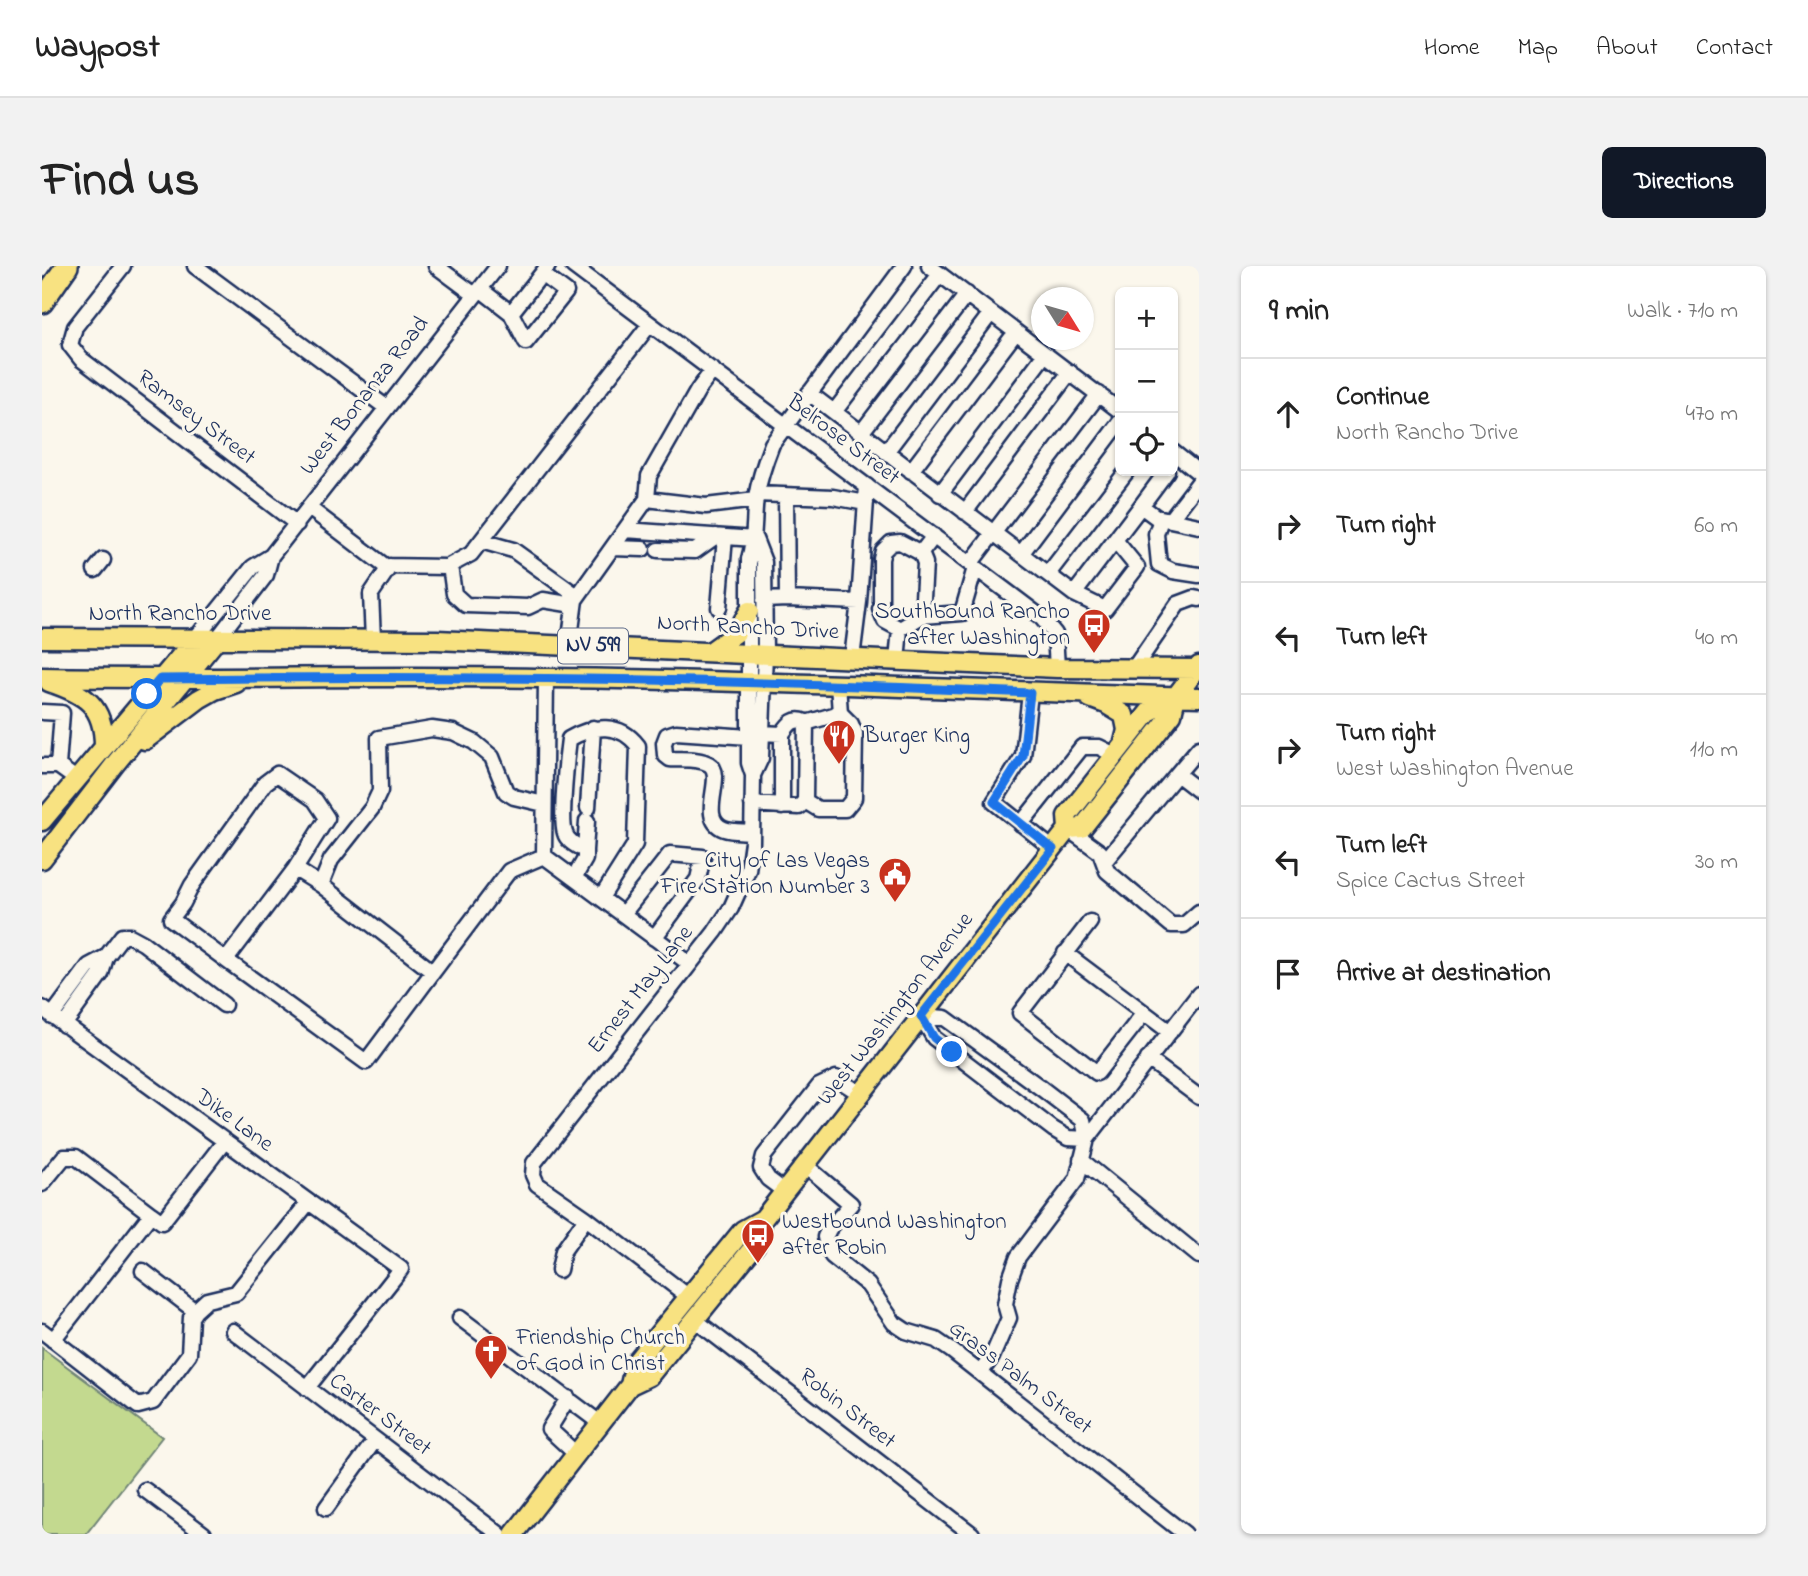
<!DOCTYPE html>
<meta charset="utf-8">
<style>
:root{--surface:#fff;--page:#f2f2f2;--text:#222;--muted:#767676;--line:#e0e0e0;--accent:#111827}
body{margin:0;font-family:"Indie Flower",sans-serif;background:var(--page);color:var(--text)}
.controls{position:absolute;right:21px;top:21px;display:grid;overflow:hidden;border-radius:10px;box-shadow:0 2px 5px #0004}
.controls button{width:63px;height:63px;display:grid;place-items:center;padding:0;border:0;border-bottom:2px solid var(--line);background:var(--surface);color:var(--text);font:35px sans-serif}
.compass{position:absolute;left:989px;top:21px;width:63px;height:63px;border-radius:50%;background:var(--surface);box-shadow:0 2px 5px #0004;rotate:127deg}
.stop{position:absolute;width:21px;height:21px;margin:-16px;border:5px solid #1a73e8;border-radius:50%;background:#fff}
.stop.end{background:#1a73e8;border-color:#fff;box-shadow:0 2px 7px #0008}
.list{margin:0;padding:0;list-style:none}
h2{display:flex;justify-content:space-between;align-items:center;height:91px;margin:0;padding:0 28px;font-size:30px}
h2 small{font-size:23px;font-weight:400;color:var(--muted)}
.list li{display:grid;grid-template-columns:46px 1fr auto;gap:21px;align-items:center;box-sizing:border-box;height:112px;padding:0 28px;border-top:2px solid var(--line)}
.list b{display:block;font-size:26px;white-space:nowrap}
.list p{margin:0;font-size:23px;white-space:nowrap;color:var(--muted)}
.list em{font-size:23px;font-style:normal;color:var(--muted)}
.icon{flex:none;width:38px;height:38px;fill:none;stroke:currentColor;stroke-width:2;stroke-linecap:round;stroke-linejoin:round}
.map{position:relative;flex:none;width:1157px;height:1268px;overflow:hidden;border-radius:10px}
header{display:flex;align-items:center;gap:42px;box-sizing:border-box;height:98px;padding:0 35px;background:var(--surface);border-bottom:2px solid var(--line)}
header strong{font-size:33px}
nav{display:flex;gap:38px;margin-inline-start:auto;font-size:24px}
.intro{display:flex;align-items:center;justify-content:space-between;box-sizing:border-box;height:168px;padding:0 42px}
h1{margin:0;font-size:49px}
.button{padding:18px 32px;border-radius:10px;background:var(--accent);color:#fff;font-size:24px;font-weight:700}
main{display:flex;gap:42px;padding:0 42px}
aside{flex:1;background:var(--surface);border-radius:10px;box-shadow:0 2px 5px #0004}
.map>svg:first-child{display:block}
.green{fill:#c3d98f;stroke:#6f8476;stroke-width:2}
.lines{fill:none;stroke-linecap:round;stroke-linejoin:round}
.minor-casing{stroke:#1b2f5e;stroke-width:19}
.major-casing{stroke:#1b2f5e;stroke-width:23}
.highway-casing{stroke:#1b2f5e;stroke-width:26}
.minor{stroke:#fbf7ec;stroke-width:14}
.major{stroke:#f8e281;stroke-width:18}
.highway{stroke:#f8e281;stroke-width:21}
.route{stroke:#1a73e8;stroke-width:9}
.labels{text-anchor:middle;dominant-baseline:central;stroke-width:6;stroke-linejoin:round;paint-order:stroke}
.shield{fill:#fbf7ec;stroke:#5e6b89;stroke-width:2}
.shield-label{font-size:21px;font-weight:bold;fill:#1b2f5e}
.street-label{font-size:23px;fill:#1b2f5e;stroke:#fbf7ec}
.poi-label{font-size:23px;fill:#1b2f5e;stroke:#fbf7ec;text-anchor:start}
</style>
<header>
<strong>Waypost</strong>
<nav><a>Home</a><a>Map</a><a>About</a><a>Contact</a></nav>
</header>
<div class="intro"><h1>Find us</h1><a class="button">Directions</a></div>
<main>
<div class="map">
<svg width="1157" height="1268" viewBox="0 0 1157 1268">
<rect width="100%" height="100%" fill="#fbf7ec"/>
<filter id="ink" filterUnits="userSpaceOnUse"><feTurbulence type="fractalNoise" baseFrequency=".0143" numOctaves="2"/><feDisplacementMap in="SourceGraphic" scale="14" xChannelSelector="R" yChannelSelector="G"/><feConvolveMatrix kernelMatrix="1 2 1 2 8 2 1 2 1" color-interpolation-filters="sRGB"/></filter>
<g filter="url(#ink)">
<path class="green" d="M0,1082L120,1171L44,1268H0Z"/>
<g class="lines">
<defs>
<path id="minor" d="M81,0L33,61L28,79L39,93L255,258
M153,0L345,142
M394,0L433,29
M531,0L999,351L1013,368L1015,402
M887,0L1078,145
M438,23L469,47L484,76L524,26L500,8
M469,47L506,0
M767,127L1032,328L1099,240
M792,146L898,8
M819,167L925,28
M844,186L949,47
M1131,186L1157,207
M869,205L974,66
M1125,205L1099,240L1114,251L1157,260
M715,228L791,231L824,237
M898,228L1003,88
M744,230L745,333
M605,233L664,240L714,234
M267,242L343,300L405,301L429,288L608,58
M923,246L1028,106
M1119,253L1114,268L1117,298L1131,305L1157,309
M1128,254L1157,216
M583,264L713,273
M439,275L471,284L535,330
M570,282L601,283
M616,284L653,285L674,270
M979,288L1078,156
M928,298L1057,128
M408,300L412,328L424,339L486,341L501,334L532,339
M53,304L61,294
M1006,308L1085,205
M1032,328L1063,343L1095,301L1073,274
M722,334L745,333L817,336L825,220
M839,336V293L841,285L849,277L858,276L879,287
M677,342L683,271
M838,343L843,355L858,363
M880,350L920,347L933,302
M153,373L211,301L229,290
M175,373L224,309L229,290L456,0
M331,374L329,328L348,300
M527,379L533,334L605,233L607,210L656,124L671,104
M810,392L817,336
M855,394L858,363L880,350L883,297L879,287L892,270
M1092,402L1136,338L1152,332L1157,333
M988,427L981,490L952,536L1011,583
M0,446L20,447L16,500
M764,457L798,447
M740,468V541
M707,471L634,466L625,469L622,477L623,489L628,493C640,494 657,492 667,498C685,509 654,552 682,563C690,566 701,565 710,566
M0,500H16L34,513
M1135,508L1157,482
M711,509L719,492L723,387L722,296L713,273
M763,535L776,543H803L812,532L813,467L809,458L798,447L796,418
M710,538L757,541L763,535L764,456C751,451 747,458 740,468L719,467
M546,542L551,462
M979,558L1040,481H1057L1073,489
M1026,563L1058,586L1065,605L1129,659H1142L1157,646
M543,584L545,555
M502,590L467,605L391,706L279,619L289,594L330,542L338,525L337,472L390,463L411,466L432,476L450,491L464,526L472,531L502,538
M502,590L648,698
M502,590L504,412
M1062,596L1135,508L1157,525
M532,612L543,593V584C536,581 525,575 523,567C518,554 525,488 527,473C551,459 578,456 596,480L593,578L559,632
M279,619L253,603L184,694L324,796L391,706
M581,648L628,588L661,591L656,613L612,672
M1048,656L978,747L1055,807L1102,747
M1023,687L1128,766
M184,694L129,653L141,637L150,619L223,517L235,508L273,534L285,552L253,603
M0,742L359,1003L265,1122
M10,750L47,700L64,691
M879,750L903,752L999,822L1041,854L1045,873L1026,872L1011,863L892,772Z
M22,759L59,708L64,691L80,670H88L101,677L182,739
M1106,793L1157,831
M1039,894L1157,990
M763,899L809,938L787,963L783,971L785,981L790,990L826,1019L852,1057L864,1065L894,1074L910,1085L1143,1268
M0,918L22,891H34L109,948
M742,925L726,913L719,902L722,890L777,820L794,812L819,828
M517,1004L521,985L544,952
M101,1005L153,1045
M647,1031L544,952L495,918L491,909L492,897L673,666L689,642L706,604L710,576L711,509L707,497V293C714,270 711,254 714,232C717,213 723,196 730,178L862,0
M418,1052L558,1157
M653,1054L930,1268
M0,1065L96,1140L111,1136L147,1088L149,1051L153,1045L165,1034L194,1027L266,937
M191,1065L457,1268
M11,1074L109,948L120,956L182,876
M938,1107L950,1091L967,1052L963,1038L968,1013L976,991L1035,913L1045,873L1157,728
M526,1132L507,1163L534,1188
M103,1224L162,1268
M284,1242L333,1174"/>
<path id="major" d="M0,372L395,374L1015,402L1157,403
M669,385L694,367L707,345
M0,411C169,414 337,409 506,412C723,414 940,425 1157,431
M7,416C43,428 62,439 62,480
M1048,432L1064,438L1082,449L1085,464L1082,476
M103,474L157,433L173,424L194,417
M0,555L153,373
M1026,563L1025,550L1107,446L1134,430L1157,400
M0,593L73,498L175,373
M588,1119L607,1110L714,978L721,953L1026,563L1040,562L1130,448L1134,430
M472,1268L588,1119L593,1097L701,964L721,953"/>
<path id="highway" d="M0,36L25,0"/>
</defs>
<use href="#minor" class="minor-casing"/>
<use href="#major" class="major-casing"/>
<use href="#highway" class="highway-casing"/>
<use href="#minor" class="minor"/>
<use href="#major" class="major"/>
<use href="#highway" class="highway"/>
</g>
</g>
<g class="lines" filter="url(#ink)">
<path class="route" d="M105,428L118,413C408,409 698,413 988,427L981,490L952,536L1011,583L879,750L892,772L910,786"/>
</g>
<defs>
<symbol id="bus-pin" viewBox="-11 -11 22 30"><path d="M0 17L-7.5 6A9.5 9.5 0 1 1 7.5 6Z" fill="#c8321e" stroke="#fbf7ec"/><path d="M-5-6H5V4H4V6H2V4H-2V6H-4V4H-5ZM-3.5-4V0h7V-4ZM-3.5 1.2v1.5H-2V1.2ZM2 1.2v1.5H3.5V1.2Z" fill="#fff"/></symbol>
<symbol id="restaurant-pin" viewBox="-11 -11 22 30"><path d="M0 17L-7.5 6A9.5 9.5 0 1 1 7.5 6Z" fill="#c8321e" stroke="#fbf7ec"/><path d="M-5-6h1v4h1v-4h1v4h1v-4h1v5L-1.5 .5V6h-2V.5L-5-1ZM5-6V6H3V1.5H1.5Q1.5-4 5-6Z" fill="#fff"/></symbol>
<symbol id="civic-pin" viewBox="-11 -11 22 30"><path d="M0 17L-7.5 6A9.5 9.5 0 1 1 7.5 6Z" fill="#c8321e" stroke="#fbf7ec"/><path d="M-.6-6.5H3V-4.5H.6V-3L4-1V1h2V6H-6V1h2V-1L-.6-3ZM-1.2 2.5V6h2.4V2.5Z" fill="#fff"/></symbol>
<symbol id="church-pin" viewBox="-11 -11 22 30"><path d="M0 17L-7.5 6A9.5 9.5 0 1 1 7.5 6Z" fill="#c8321e" stroke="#fbf7ec"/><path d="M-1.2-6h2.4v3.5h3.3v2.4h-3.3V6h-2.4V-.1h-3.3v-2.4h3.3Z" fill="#fff"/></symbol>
</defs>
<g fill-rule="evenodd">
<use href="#bus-pin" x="1033" y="340" width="38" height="52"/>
<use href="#restaurant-pin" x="778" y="451" width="38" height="52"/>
<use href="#civic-pin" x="834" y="589" width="38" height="52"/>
<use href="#bus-pin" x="697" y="950" width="38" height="52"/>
<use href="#church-pin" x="430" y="1066" width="38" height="52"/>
</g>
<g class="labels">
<rect class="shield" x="516" y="362.5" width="70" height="35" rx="5"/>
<g class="shield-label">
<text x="551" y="380">NV 599</text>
</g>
<g class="street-label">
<text transform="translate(323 130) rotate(-52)">West Bonanza Road</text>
<text transform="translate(154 152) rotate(37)">Ramsey Street</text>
<text transform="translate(801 174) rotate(37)">Belrose Street</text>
<text x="138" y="348">North Rancho Drive</text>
<text transform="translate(706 362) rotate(3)">North Rancho Drive</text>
<text transform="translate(599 724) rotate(-52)">Ernest May Lane</text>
<text transform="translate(854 743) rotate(-52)">West Washington Avenue</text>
<text transform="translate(192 855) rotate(36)">Dike Lane</text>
<text transform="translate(978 1112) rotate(37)">Grass Palm Street</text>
<text transform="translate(805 1143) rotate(38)">Robin Street</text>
<text transform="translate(338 1149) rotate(37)">Carter Street</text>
</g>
<g class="poi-label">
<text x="1028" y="346" text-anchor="end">Southbound Rancho<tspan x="1028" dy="26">after Washington</tspan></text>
<text x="822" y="470">Burger King</text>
<text x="828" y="595" text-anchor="end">City of Las Vegas<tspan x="828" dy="26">Fire Station Number 3</tspan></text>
<text x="740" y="956">Westbound Washington<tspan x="740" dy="26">after Robin</tspan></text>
<text x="474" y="1072">Friendship Church<tspan x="474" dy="26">of God in Christ</tspan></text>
</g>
</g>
</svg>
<div class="controls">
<button>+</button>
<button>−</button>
<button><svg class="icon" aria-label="locate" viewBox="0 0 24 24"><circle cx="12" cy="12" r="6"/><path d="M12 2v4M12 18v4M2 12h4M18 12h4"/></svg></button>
</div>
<svg class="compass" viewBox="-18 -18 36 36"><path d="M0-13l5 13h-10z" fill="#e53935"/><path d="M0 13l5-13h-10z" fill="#767676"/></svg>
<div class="stop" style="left:105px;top:428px"></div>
<div class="stop end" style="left:910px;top:786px"></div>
</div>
<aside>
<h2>9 min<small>Walk · 710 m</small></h2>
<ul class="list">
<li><svg class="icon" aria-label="ahead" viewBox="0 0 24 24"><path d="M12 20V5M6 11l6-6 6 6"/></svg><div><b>Continue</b><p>North Rancho Drive</p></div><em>470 m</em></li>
<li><svg class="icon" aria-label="right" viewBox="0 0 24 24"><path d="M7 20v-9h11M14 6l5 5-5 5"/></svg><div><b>Turn right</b></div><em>60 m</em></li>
<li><svg class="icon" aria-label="left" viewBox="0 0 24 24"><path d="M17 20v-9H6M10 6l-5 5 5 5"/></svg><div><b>Turn left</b></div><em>40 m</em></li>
<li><svg class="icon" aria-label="right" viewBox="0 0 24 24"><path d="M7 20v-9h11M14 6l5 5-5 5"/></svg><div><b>Turn right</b><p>West Washington Avenue</p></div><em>110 m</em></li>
<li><svg class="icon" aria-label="left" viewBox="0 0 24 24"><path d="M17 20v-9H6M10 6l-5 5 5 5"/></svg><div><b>Turn left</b><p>Spice Cactus Street</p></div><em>30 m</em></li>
<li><svg class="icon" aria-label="arrive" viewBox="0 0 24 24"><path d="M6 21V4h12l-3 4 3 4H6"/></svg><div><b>Arrive at destination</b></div></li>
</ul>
</aside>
</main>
